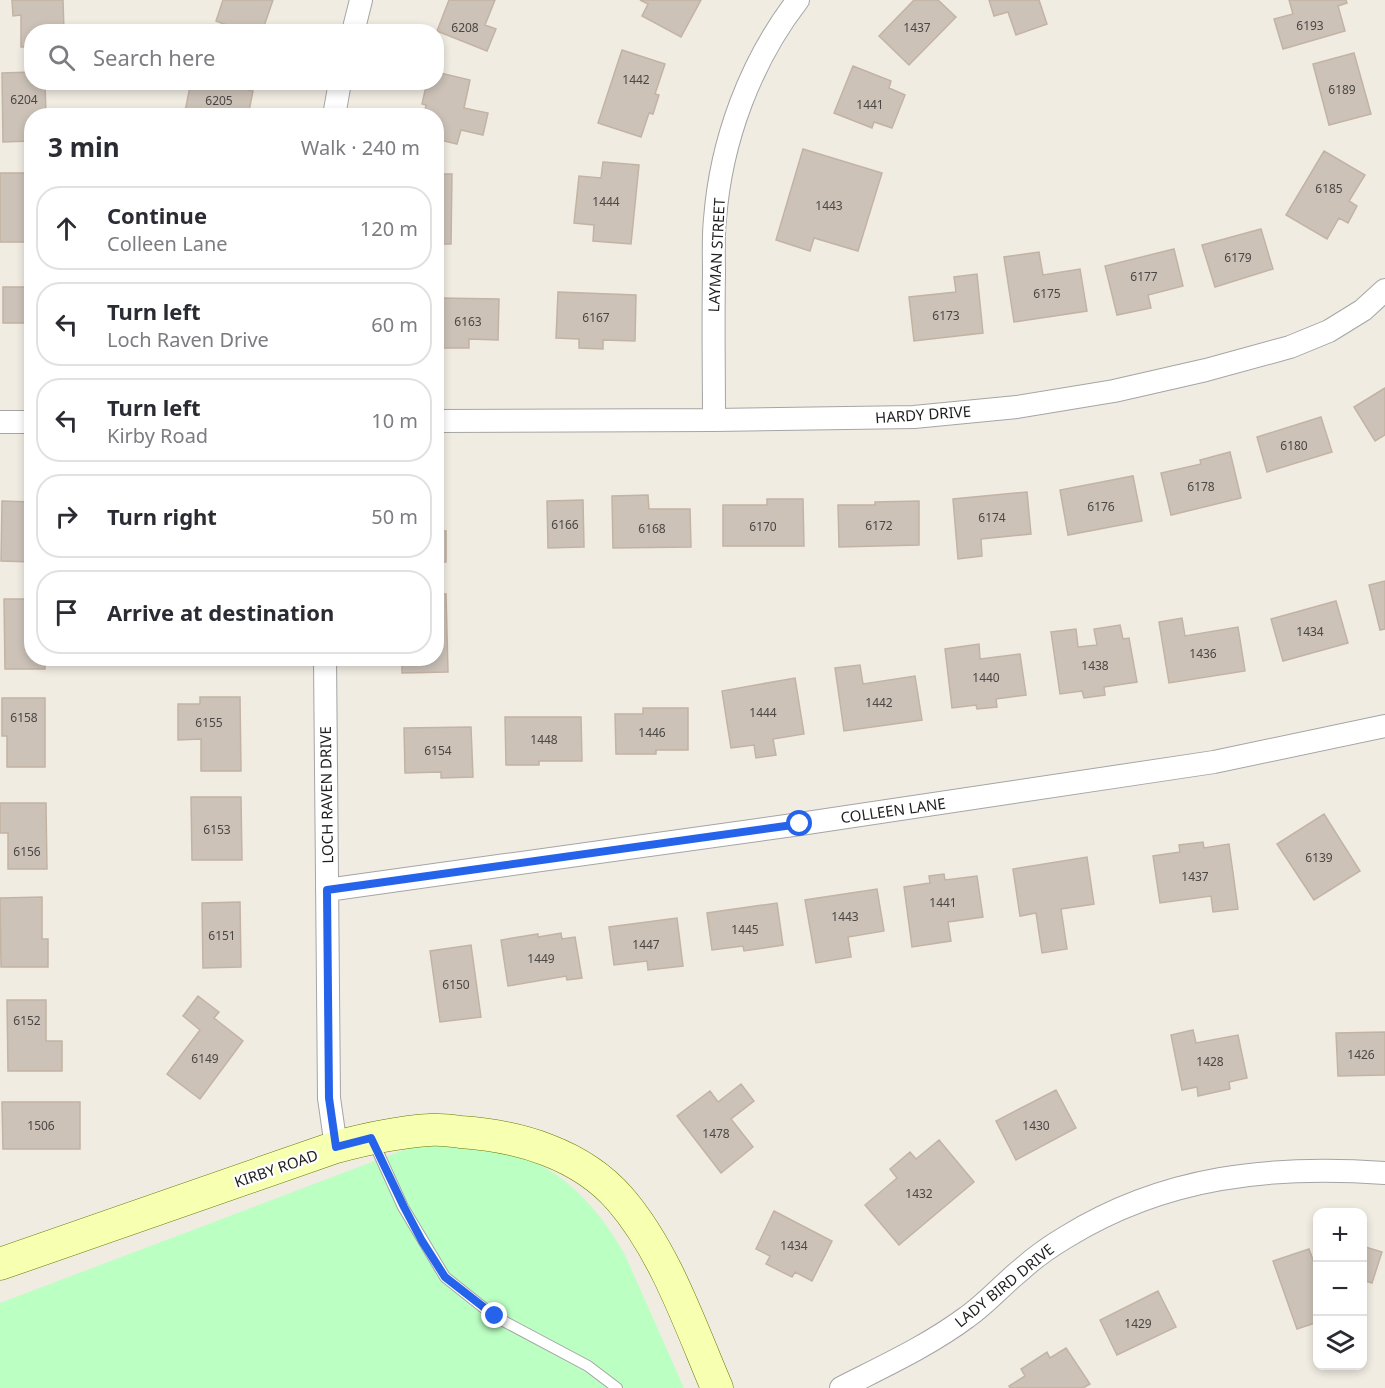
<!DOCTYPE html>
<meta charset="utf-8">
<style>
:root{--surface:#fff;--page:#f7f7f7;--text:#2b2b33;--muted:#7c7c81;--line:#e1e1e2}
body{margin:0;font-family:"Noto Sans",sans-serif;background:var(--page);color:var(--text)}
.controls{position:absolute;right:18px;bottom:18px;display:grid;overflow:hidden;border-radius:12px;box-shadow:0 3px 9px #0003}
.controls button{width:54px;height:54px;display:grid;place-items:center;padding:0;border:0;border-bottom:2px solid var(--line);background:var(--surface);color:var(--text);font:30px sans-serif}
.stop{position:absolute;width:18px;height:18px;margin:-14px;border:4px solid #2563eb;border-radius:50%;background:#fff}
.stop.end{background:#2563eb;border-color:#fff;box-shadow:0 2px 6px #0008}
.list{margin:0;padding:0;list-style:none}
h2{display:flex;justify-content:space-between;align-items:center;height:78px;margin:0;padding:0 24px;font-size:26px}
h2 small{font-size:20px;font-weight:400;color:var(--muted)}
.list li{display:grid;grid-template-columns:39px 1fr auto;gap:18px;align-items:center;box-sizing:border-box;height:84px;margin:0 12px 12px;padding:0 12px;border:2px solid var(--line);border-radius:24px}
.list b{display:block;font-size:22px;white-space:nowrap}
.list p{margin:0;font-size:20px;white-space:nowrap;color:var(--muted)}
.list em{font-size:20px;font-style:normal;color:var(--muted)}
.icon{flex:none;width:33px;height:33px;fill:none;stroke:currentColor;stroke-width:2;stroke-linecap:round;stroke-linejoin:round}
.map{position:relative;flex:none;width:1385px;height:1388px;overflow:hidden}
.search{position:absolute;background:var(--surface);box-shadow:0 3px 9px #0003;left:24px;top:24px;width:420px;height:66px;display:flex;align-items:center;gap:15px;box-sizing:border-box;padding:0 21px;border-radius:24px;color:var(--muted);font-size:22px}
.panel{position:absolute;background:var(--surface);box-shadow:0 3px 9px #0003;left:24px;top:108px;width:420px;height:558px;border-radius:24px}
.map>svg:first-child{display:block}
.park{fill:#bbffc3}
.building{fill:#ccc2b8;stroke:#c3b3a3;stroke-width:1.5}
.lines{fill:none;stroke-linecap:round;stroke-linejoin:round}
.lane-casing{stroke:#a5a5a5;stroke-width:12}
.street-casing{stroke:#a5a5a5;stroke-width:24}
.secondary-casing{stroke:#667900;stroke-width:33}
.lane{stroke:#fff;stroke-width:10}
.street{stroke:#fff;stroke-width:22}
.secondary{stroke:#f7ffb1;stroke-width:32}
.route{stroke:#2563eb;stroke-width:8}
.labels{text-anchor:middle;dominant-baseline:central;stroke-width:4.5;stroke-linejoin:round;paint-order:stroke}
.number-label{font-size:12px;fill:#4a4744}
.street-label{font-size:15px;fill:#1e1e1e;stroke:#fff}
</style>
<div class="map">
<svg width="1385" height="1388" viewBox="0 0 1385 1388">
<rect width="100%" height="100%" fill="#f0ece2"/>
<path class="park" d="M464,1144C483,1149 504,1152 523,1158C568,1173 603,1215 625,1255L684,1388H0V1303L414,1146Z"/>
<path class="building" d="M12,0H63L64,32H32V47H21V15L13,16Z
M223,0H273L262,32H245L216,21Z
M449,0H495L485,25L496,29L487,51L437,31Z
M640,0H701L681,37L642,16L648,4Z
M914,0H938L956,17L909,65L879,36Z
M989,0H1039L1047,24L1016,35L1008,12L994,16Z
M1289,0H1346L1347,3L1338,6L1345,31L1283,49L1274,19L1293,14Z
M622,50L665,64L655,94L659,95L653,114L649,113L641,137L598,123Z
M1354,53L1371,114L1329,125L1313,64Z
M853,66L891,81L889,88L905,95L892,128L874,122L872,128L834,113Z
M32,72V82H45L46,116H32V141L3,142L2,73Z
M436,72L470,80L464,108L488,113L483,135L461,130L457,144L436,139V116H424L426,105L422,104L427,82H436Z
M191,82H247L245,89L253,91L249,111L242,109L241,116H184Z
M803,149L882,173L858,251L814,238L810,251L776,240Z
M1324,151L1365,175L1349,201L1357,206L1348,223L1339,218L1327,239L1286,215Z
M603,162L639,165L631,244L593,241L594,225L574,223L579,176L601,178Z
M0,173H32V242H0Z
M436,174H452L451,244H436Z
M1261,229L1273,269L1215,287L1202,245Z
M1174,249L1183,286L1148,295L1151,308L1117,315L1105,266Z
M1039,252L1043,275L1080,269L1087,311L1014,322L1004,257Z
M977,274L983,333L914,341L909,297L956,292L954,277Z
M3,287H32V323H3Z
M558,292L636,295L635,341L603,340V349L579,348V339L556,338Z
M440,298L499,299L498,340L469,339V348H436V304H440Z
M1385,388V435L1375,441L1354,407Z
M1321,417L1332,452L1267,472L1257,437Z
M1230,452L1241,498L1171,515L1161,473L1201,464L1200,460Z
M1133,476L1142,521L1068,535L1060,490Z
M436,492H442V531H446V562H436Z
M1027,492L1031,534L981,539L982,556L958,559L953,499Z
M648,495L649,509H690L691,547L613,548L612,496Z
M767,499H803L804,546H723V505H767Z
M583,500L584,547L548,548L547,501Z
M2,501L32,502V562L1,561Z
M919,501V545L839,547L838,505H875V502Z
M1385,581V629L1380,630L1369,585Z
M436,594H446L448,672L402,673V658H436Z
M4,599H32V658H45V669H5Z
M1336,601L1348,643L1283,661L1271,619Z
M1182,618L1185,636L1238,627L1245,671L1169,683L1159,622Z
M1120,625L1123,639L1129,638L1137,682L1104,687L1105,695L1084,698L1082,691L1060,694L1051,632L1076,629L1078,647L1097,645L1094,629Z
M979,644L980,659L1020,654L1026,695L996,699L997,707L977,709L976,705L952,708L945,649Z
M191,658H238V665H192Z
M860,665L863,684L915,676L922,720L844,731L835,668Z
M795,678L804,734L773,739L776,755L756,758L754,745L731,748L722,691Z
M200,697H240L241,771H201V739L178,740V704H200Z
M2,698H45V767H7V736H2Z
M643,708H688V750H656V754H616L615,714H643Z
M505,717H581L582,761H539V765H506Z
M471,727L473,777L441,778V772L405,773L404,728Z
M191,797H241L242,860H192Z
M0,803H46L47,869H8V833H0Z
M1324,814L1360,871L1314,900L1277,844Z
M1203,842L1204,848L1229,844L1238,909L1213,912L1211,896L1160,903L1153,856L1180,852L1179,845Z
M1087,857L1094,904L1061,909L1067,949L1042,953L1036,913L1020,916L1013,869Z
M944,874L945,880L977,876L983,917L948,922L951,941L912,947L904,887L930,883L929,876Z
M877,889L884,931L848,937L851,957L816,963L805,900Z
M42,897V939H48V967H1L0,898Z
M240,902L241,967L203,968L202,903Z
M777,903L783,945L744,951L743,946L712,950L707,913Z
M677,918L683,966L648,970L647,961L614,965L609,927Z
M561,933L562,939L575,937L582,978L567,980L566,976L508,986L501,940L538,934V937Z
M471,945L481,1017L440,1022L430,951Z
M198,996L219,1012L214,1018L243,1041L200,1099L167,1074L200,1030L183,1016Z
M7,1000H46V1041H62V1071H8Z
M1193,1030L1196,1043L1238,1035L1247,1078L1229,1082L1230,1089L1198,1096L1197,1087L1182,1090L1171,1035Z
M1385,1032V1075L1338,1076L1336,1033Z
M741,1084L754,1101L731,1119L753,1147L721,1173L677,1116L710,1091L718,1102Z
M1056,1090L1076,1128L1016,1160L996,1121Z
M2,1102H80V1149H3Z
M939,1140L974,1182L899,1245L865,1205L897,1178L890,1169L910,1152L916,1159Z
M774,1211L832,1241L812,1281L795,1272L792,1277L766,1264L770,1256L756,1249Z
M1362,1246L1382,1252L1372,1283L1362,1280Z
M1309,1249L1318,1273V1322L1297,1329L1273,1261Z
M1158,1291L1176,1327L1117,1355L1100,1320Z
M1066,1348L1090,1384L1083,1388H1010L1009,1386L1025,1376L1021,1369L1047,1352L1050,1358Z"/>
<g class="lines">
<defs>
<path id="lane" d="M373,1141L403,1207L445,1277L494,1316L588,1366L617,1388"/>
<path id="street" d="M353,32L361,0
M334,116L340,82
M714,420C714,371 713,323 714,274C714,256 713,237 715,219C721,141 750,62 798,0
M436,421L714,420L914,417L1017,407L1114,391L1206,370L1290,347L1329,331L1363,310L1385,290
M0,422H32
M325,658L329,1098L336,1147
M327,890L800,824L1214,762L1385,726
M841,1388C884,1366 928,1346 967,1317C987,1303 1003,1284 1022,1269C1035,1257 1051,1246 1066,1237C1165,1176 1271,1165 1385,1173"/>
<path id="secondary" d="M0,1264L336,1147C366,1139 398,1132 429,1130C440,1129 451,1131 461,1132C519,1136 581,1154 620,1199C665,1251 690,1325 717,1388"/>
</defs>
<use href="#lane" class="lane-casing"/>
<use href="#street" class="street-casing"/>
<use href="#secondary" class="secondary-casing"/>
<use href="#lane" class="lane"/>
<use href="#street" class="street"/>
<use href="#secondary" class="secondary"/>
</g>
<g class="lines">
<path class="route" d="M495,1316L445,1277L422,1241L404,1207L371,1138L336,1147L329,1098L327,890L800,824"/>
</g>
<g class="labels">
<g class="number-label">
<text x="1310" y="25">6193</text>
<text x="465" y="27">6208</text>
<text x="917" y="27">1437</text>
<text x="636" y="79">1442</text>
<text x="1342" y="89">6189</text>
<text x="24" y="99">6204</text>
<text x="219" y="100">6205</text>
<text x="870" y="104">1441</text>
<text x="1329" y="188">6185</text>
<text x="606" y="201">1444</text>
<text x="829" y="205">1443</text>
<text x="1238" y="257">6179</text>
<text x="1144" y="276">6177</text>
<text x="1047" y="293">6175</text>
<text x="946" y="315">6173</text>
<text x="596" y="317">6167</text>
<text x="468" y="321">6163</text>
<text x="1294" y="445">6180</text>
<text x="1201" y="486">6178</text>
<text x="1101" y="506">6176</text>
<text x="992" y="517">6174</text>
<text x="565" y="524">6166</text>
<text x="879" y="525">6172</text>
<text x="763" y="526">6170</text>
<text x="652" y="528">6168</text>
<text x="1310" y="631">1434</text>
<text x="1203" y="653">1436</text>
<text x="1095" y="665">1438</text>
<text x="986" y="677">1440</text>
<text x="879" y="702">1442</text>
<text x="763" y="712">1444</text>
<text x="24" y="717">6158</text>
<text x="209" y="722">6155</text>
<text x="652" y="732">1446</text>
<text x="544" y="739">1448</text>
<text x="438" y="750">6154</text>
<text x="217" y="829">6153</text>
<text x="27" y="851">6156</text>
<text x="1319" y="857">6139</text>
<text x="1195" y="876">1437</text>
<text x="943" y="902">1441</text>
<text x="845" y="916">1443</text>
<text x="745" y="929">1445</text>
<text x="222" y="935">6151</text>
<text x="646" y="944">1447</text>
<text x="541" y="958">1449</text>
<text x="456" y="984">6150</text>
<text x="27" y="1020">6152</text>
<text x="1361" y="1054">1426</text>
<text x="205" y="1058">6149</text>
<text x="1210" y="1061">1428</text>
<text x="41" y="1125">1506</text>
<text x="1036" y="1125">1430</text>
<text x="716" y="1133">1478</text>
<text x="919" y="1193">1432</text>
<text x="794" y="1245">1434</text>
<text x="1138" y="1323">1429</text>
</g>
<g class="street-label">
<text transform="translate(716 255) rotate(-87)">LAYMAN STREET</text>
<text transform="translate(923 414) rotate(-4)">HARDY DRIVE</text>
<text transform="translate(326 795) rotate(-91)">LOCH RAVEN DRIVE</text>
<text transform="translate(893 810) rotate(-8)">COLLEEN LANE</text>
<text transform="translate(276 1168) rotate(-19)">KIRBY ROAD</text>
<text transform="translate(1004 1285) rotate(-39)">LADY BIRD DRIVE</text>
</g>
</g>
</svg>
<div class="controls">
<button>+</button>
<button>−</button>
<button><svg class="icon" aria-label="layers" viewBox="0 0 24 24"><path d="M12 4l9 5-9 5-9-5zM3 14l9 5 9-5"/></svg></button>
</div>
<div class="stop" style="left:800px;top:824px"></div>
<div class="stop end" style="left:495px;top:1316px"></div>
<div class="search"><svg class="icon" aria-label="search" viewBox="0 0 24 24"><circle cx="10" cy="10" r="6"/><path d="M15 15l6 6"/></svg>Search here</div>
<section class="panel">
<h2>3 min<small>Walk · 240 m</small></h2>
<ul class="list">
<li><svg class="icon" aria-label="ahead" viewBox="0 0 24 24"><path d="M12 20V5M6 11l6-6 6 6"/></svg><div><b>Continue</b><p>Colleen Lane</p></div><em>120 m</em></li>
<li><svg class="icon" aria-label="left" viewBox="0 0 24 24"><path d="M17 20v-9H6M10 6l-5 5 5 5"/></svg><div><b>Turn left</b><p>Loch Raven Drive</p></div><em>60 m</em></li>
<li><svg class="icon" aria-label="left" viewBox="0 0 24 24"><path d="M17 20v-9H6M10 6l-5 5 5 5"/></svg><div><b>Turn left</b><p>Kirby Road</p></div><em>10 m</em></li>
<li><svg class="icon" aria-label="right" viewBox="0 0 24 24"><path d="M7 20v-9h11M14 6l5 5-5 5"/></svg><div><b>Turn right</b></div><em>50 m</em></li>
<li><svg class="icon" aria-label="arrive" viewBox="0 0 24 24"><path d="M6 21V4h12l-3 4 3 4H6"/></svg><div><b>Arrive at destination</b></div></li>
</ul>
</section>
</div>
